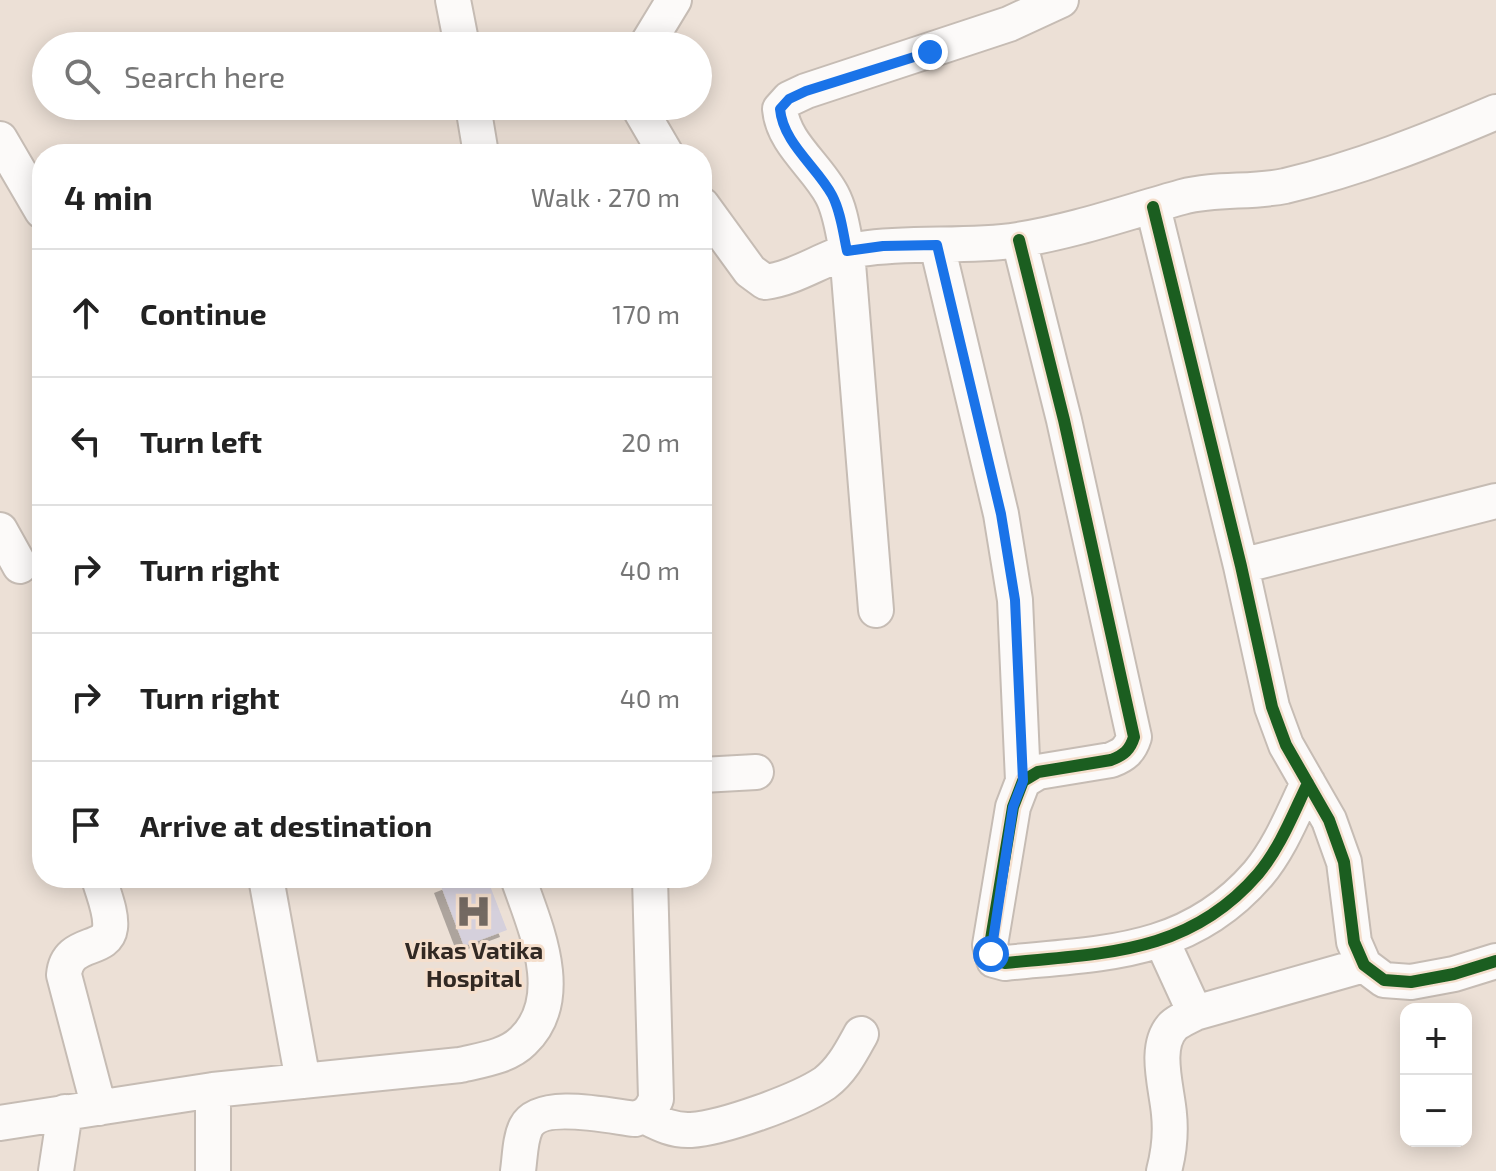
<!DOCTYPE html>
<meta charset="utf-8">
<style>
:root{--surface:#fff;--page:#f2f2f2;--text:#222;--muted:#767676;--line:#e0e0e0}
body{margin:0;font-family:"Exo 2",sans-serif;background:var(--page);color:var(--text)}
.controls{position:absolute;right:24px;bottom:24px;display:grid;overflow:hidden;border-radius:16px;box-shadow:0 4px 20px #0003}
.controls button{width:72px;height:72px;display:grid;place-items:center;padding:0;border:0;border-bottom:2px solid var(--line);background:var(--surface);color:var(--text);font:40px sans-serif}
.stop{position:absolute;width:24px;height:24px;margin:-18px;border:6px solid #1a73e8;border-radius:50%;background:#fff}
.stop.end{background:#1a73e8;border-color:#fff;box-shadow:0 2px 8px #0008}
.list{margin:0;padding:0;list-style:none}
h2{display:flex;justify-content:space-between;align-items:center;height:104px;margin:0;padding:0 32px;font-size:34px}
h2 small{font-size:26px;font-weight:400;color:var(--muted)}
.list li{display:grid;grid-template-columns:52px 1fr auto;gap:24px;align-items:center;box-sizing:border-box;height:128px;padding:0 32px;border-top:2px solid var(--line)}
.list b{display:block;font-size:30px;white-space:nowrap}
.list em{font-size:26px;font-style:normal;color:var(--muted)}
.icon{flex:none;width:44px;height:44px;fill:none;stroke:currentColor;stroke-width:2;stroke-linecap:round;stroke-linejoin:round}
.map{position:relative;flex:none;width:1496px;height:1171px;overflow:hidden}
.search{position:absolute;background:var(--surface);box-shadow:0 4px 20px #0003;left:32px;top:32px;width:680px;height:88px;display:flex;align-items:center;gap:20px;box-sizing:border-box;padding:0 28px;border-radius:44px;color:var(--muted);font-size:30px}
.panel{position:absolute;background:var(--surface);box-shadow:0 4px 20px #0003;left:32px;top:144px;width:680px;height:744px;border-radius:32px}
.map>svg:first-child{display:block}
.building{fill:#d5d0dc;filter:url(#shadow)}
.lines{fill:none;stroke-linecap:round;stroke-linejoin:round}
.street-casing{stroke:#c6bcb4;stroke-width:38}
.street{stroke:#fcfaf9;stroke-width:34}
.cycleway-casing{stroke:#f5dfcd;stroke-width:17}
.cycleway{stroke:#1b5e20;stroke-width:12}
.route{stroke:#1a73e8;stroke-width:10}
.labels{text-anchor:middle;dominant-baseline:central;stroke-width:6;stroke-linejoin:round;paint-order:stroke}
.poi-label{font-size:24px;font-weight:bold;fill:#322923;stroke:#f5dfcd}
</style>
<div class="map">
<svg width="1496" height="1171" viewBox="0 0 1496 1171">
<defs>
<filter id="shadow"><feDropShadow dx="-7" dy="7" stdDeviation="0" flood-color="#0004"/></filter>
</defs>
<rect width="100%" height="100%" fill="#ece0d6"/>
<path class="building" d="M461,878H487L507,930L464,946L441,886Z"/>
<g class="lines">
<defs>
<path id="street" d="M453,0L462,46
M646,46L674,0
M473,106L481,154
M638,106L666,154
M0,139L42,211
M702,205L750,271L765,282C799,278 827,254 861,249C913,241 966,248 1018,240C1075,231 1128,212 1182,197C1216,188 1251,193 1285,186C1357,169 1428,141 1496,112
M1153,207L1241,566L1272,707L1286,745L1329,820L1344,862L1354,942L1364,965L1384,980L1411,982L1454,974L1496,961
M1019,240L1064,420L1134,737C1130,750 1124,755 1111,760L1038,772L1023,781L1013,807L990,945L994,960L1005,963C1103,953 1188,955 1258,874C1280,848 1293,814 1308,783
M937,245L1001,514L1015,600L1023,781
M0,530L20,566
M1241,566L1496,501
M876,610L847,251C843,233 841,212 832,195C817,166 783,143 780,109L789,99L806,91L1009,24L1061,0
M702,775L756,772
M266,878L303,1081
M1162,941L1195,1013
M99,1108L64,975C67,939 107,953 110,928C112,913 103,893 99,878
M644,1116C660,1124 673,1131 691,1130C723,1128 798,1101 825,1083C842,1070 851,1052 861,1034
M0,1123L213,1090L460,1065C481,1060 507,1057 523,1041C568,998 535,927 518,878
M56,1171L65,1112
M213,1171V1090
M518,1171C520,1157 520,1139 526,1127C540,1100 609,1116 635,1119C647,1115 651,1111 656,1099L650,878
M1164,1171C1169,1152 1171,1133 1169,1114C1167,1088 1153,1047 1173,1026C1178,1021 1188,1017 1195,1013L1364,965"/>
</defs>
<use href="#street" class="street-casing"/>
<use href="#street" class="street"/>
<defs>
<path id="cycleway" d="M1153,207L1241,566L1272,707L1286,745L1329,820L1344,862L1354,942L1364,965L1384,980L1411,982L1454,974L1496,961
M1019,240L1064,420L1134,737C1130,750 1124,755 1111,760L1038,772L1023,781L1013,807L990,945L994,960L1005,963C1103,953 1188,955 1258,874C1280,848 1293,814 1308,783"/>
</defs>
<use href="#cycleway" class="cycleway-casing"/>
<use href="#cycleway" class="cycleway"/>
</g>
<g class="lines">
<path class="route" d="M930,52L806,91L789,99L780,109C783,143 817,167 832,195C841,212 843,233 847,251L883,246L937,245L1001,514L1015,600L1023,781L1013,807L991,954"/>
</g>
<defs>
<symbol id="hospital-bare" viewBox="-9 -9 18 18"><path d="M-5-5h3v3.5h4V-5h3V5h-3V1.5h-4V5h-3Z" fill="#736962" stroke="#f5dfcd" stroke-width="2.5" paint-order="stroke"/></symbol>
</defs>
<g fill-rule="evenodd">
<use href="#hospital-bare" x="448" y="886" width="51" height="51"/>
</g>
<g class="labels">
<g class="poi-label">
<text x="474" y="949">Vikas Vatika<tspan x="474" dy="28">Hospital</tspan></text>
</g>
</g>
</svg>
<div class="controls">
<button>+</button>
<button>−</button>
</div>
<div class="stop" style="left:991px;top:954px"></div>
<div class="stop end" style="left:930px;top:52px"></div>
<div class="search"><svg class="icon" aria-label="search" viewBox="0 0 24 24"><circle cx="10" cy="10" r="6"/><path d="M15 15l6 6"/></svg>Search here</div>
<section class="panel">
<h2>4 min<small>Walk · 270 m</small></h2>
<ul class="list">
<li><svg class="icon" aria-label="ahead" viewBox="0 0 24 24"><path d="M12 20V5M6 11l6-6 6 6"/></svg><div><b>Continue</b></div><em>170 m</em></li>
<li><svg class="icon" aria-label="left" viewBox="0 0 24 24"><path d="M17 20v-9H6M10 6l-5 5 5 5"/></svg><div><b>Turn left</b></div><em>20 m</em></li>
<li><svg class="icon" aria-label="right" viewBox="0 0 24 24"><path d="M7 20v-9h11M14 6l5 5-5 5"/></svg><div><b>Turn right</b></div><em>40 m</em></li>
<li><svg class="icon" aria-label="right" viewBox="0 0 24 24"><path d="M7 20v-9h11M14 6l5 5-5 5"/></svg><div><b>Turn right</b></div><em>40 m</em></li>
<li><svg class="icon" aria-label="arrive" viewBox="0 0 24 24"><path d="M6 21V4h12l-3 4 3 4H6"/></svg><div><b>Arrive at destination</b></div></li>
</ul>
</section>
</div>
